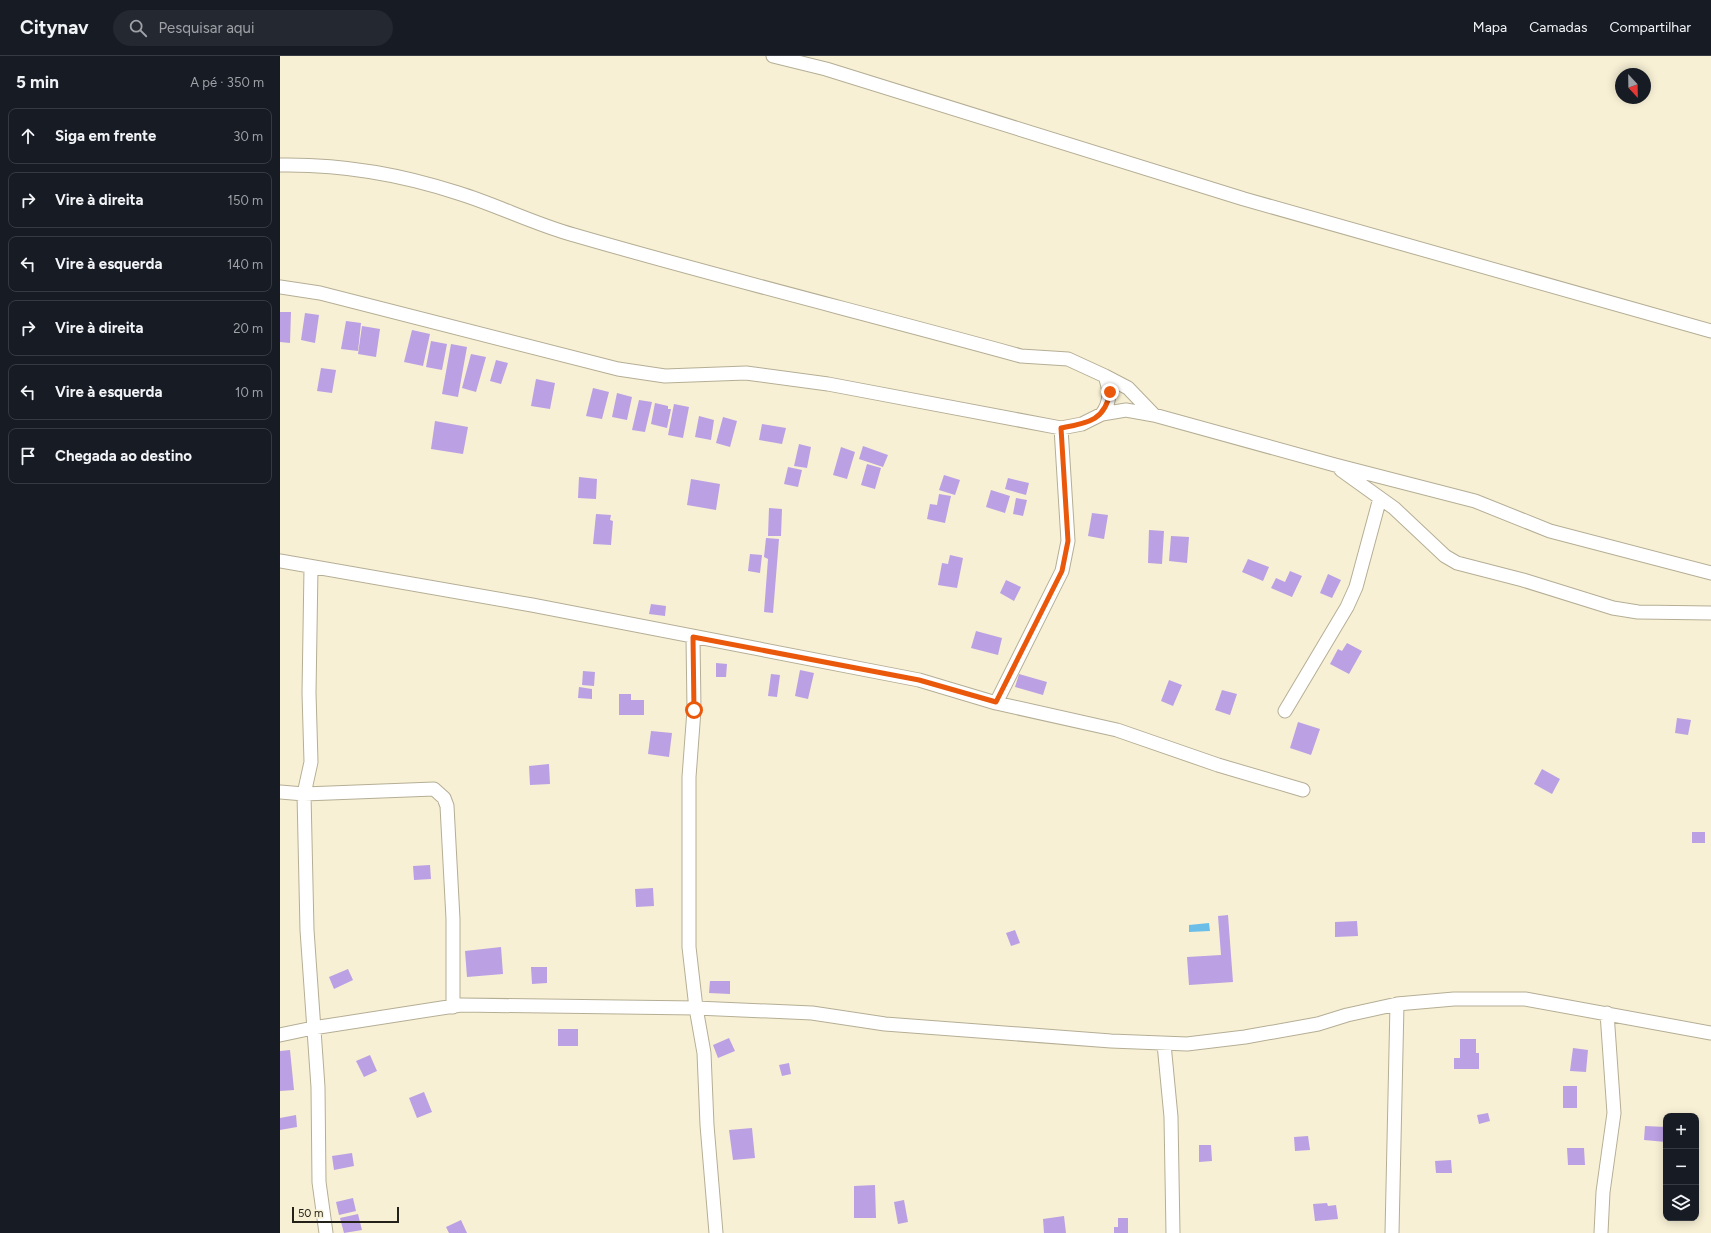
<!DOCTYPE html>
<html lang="pt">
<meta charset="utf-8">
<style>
:root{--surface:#171b24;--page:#242831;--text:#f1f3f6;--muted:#9ea1a6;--line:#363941}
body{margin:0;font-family:Figtree,sans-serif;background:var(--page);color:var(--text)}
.controls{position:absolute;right:12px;bottom:12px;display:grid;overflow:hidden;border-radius:8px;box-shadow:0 2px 10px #0003}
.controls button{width:36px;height:36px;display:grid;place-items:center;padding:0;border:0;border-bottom:1px solid var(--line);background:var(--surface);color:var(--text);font:20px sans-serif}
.compass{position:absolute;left:1335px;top:12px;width:36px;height:36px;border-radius:50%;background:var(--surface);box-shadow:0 2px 10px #0003;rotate:158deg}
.scale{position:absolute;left:12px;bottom:10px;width:107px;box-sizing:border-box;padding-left:4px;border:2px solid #242218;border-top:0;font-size:11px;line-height:14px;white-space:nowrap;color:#242218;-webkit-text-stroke:3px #f7f0d5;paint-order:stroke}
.stop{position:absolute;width:12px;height:12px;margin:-9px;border:3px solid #ea580c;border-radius:50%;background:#fff}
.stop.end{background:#ea580c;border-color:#fff;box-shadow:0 1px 4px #0008}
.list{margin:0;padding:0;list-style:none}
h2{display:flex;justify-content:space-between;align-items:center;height:52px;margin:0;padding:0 16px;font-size:17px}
h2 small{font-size:13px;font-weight:400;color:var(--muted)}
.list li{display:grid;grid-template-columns:26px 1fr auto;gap:12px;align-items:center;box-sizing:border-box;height:56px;margin:0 8px 8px;padding:0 8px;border:1px solid var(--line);border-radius:8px}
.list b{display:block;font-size:15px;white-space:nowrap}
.list em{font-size:13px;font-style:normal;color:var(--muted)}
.icon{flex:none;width:22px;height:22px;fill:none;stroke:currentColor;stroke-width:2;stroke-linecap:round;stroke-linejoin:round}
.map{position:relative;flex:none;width:1431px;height:1177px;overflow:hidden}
header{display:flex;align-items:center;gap:24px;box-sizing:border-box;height:56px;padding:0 20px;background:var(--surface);border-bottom:1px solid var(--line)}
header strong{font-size:19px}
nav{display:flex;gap:22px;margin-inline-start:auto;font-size:14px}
.search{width:280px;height:36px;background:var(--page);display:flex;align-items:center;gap:10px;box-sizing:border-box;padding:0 14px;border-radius:22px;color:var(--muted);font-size:15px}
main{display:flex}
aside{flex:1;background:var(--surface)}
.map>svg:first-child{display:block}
.water{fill:#6abee7}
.building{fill:#bba0e4}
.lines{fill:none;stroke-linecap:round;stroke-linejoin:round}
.street-casing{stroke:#b5ae95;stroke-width:15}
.street{stroke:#fff;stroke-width:13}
.route{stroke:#ea580c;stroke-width:5}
</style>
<header>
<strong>Citynav</strong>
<div class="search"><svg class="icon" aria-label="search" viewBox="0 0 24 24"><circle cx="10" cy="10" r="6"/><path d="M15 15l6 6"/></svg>Pesquisar aqui</div>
<nav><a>Mapa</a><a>Camadas</a><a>Compartilhar</a></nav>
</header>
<main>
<aside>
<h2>5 min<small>A pé · 350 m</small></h2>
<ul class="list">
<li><svg class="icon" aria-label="ahead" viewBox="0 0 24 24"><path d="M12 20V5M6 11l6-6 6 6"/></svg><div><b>Siga em frente</b></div><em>30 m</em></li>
<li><svg class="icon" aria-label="right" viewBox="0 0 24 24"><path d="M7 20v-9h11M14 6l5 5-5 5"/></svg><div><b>Vire à direita</b></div><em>150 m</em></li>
<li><svg class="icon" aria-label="left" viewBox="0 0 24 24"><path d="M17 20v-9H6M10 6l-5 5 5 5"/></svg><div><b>Vire à esquerda</b></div><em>140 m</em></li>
<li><svg class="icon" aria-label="right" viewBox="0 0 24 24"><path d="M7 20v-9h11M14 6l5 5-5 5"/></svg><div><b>Vire à direita</b></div><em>20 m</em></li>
<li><svg class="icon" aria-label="left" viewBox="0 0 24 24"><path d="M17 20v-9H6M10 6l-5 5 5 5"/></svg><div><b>Vire à esquerda</b></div><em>10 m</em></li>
<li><svg class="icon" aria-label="arrive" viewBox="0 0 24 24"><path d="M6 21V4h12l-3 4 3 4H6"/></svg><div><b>Chegada ao destino</b></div></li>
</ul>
</aside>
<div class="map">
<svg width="1431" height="1177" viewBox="0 0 1431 1177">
<rect width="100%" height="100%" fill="#f7f0d5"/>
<path class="water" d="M929,867L930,875L909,876V869Z"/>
<path class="building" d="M0,256H11L10,287L0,286Z
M25,257L39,259L35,287L21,284Z
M66,265L81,267L78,295L61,293Z
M82,270L100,273L96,301L78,298Z
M132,274L150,278L143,310L124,306Z
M151,285L167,288L162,314L146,311Z
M171,288L187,291L178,341L162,338Z
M191,298L206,301L196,336L182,332Z
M216,304L228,307L221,328L210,325Z
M41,312L56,314L52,337L37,335Z
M256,323L275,327L270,353L251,350Z
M313,332L329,336L322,363L306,360Z
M337,337L352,341L347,364L332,361Z
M359,344L372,346L365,376L352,374Z
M375,347L388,350V353H391L387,372L371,368Z
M394,348L409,351L403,382L388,379Z
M419,360L434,364L431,384L415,381Z
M443,361L457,365L450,391L436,387Z
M155,365L188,371L183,398L151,393Z
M482,368L506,372L502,388L479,384Z
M519,388L531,391L527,412L514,410Z
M583,390L608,399L603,411L579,403Z
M561,391L575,396L567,423L553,419Z
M587,408L601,412L595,433L581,429Z
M508,411L522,414L518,431L504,428Z
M664,419L680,424L675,439L659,434Z
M299,421L317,423L316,443L298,442Z
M728,422L749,427L746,439L725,433Z
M411,423L440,428L436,454L407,449Z
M711,434L730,440L725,457L706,451Z
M659,438L671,440L665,467L647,463L650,448L657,449Z
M736,442L747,444L743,460L733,458Z
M489,452L502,453L501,480H488Z
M812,457L828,459L824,483L808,480Z
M316,458L331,459L330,464L333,465L331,489L313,488Z
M869,474L884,475L882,508L868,507Z
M891,480L909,481L907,507L889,505Z
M486,482L499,483L493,557L484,556L488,503L484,501Z
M470,498L482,499L480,517L468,515Z
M670,499L683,502L677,532L658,529L662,507L668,508Z
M968,503L989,511L983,525L962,516Z
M1010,515L1022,520L1012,541L991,532L996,522L1005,526Z
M1048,518L1061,524L1052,542L1040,537Z
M726,524L741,531L734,545L720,537Z
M371,548L386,550L385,560L369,558Z
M696,575L722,582L718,599L691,592Z
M1067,587L1082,595L1069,618L1050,608L1058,593L1062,595Z
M436,607L447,608L446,621H436Z
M520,614L534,617L528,643L515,640Z
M303,615L315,616L314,630L302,629Z
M491,618L500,619L497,641L488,640Z
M739,618L767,626L763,639L735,631Z
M889,624L902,629L893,650L881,645Z
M299,631L312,633V643L298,642Z
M942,634L957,638L950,659L935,654Z
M339,638H351V644H364V659H339Z
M1397,662L1411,664L1408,679L1395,677Z
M1018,666L1040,673L1031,699L1010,692Z
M371,675L392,677L389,701L368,698Z
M269,708L270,728L250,729L249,710Z
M1262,713L1280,723L1272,738L1254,728Z
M1412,776H1425V787H1412Z
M150,809L151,823L134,824L133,810Z
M373,832L374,850L356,851L355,833Z
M948,859L953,926L909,929L907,901L941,899L938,860Z
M1077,865L1078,880L1055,881V866Z
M735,874L740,887L731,890L726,877Z
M221,891L223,918L187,921L185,895Z
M251,911H267V927L252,928Z
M68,913L73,924L54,933L49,921Z
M430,925H450V938L429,937Z
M278,973H298V990H278Z
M449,982L455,995L438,1002L433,989Z
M1180,983H1196V997H1199V1013H1174V1002H1180Z
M1293,992L1308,994L1306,1016L1290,1015Z
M10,994L14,1034L0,1035V995Z
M90,999L97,1015L84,1021L76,1005Z
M509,1007L511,1018L502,1020L499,1009Z
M1283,1030H1297V1052H1283Z
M144,1036L152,1056L137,1062L129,1042Z
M1208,1057L1210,1065L1199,1068L1197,1059Z
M16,1059L17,1071L0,1074V1062Z
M1365,1070L1386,1071V1086L1364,1084Z
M472,1072L475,1102L453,1104L449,1074Z
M1028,1080L1030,1094L1015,1095L1014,1081Z
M919,1089H931L932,1105L919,1106Z
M1287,1092H1304L1305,1109H1288Z
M72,1097L74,1110L54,1114L52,1100Z
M1171,1104L1172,1117H1156L1155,1105Z
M595,1129L596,1162H574V1130Z
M73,1142L76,1155L59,1159L56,1146Z
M624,1144L628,1166L618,1168L614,1146Z
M1047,1147L1048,1150L1056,1149L1058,1163L1035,1165L1033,1148Z
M78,1158L82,1174L64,1177L60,1162Z
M784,1160L786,1177H764L763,1163Z
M838,1162H848V1177H834V1171H838Z
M181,1164L187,1177H169L166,1171Z"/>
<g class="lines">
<defs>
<path id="street" d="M493,0L546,13L964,143L1431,275
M0,109C62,108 120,118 178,137C217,149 254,168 294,179C442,222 592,259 741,300L788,303L825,320L848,332L874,359
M0,231L40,237L338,313L385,320L466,317L548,328L781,372L802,368L822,358L846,354L874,359L1055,409L1195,445L1270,475L1431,517
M822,358C831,345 830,335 825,320
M1061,414L1114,452L1165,500L1177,507L1243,524L1333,552L1358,556L1431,557
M0,505L252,549L639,624L716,647L782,515L788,485L781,372
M31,512L29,637L31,706L24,738L27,874L38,1031L39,1126L46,1177
M413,581L414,654L409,721V891L416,952L424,997L427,1069L436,1177
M716,647L837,674L938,709L1023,734
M1005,655L1067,551L1076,531L1100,442
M0,736L24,738L154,733L164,742L167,750L173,863V951
M0,979L33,972L181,949L416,952L532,957L605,968L831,985L907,988L965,981L1038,968L1067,959L1117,948L1174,943H1245L1431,977
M884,988L891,1061L893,1177
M1112,1177L1117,948
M1321,1177L1323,1136L1334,1057L1327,957"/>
</defs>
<use href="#street" class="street-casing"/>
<use href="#street" class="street"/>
</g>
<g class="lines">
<path class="route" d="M414,654L413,581L639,624L716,646L782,515L788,485L781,372C807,367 825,365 830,336"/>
</g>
</svg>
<div class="controls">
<button>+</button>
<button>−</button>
<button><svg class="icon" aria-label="layers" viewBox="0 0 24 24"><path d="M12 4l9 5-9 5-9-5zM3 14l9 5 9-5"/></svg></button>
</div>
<svg class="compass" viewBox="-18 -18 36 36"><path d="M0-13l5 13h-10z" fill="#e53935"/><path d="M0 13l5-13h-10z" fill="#9ea1a6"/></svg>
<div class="scale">50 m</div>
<div class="stop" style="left:414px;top:654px"></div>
<div class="stop end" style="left:830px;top:336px"></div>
</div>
</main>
